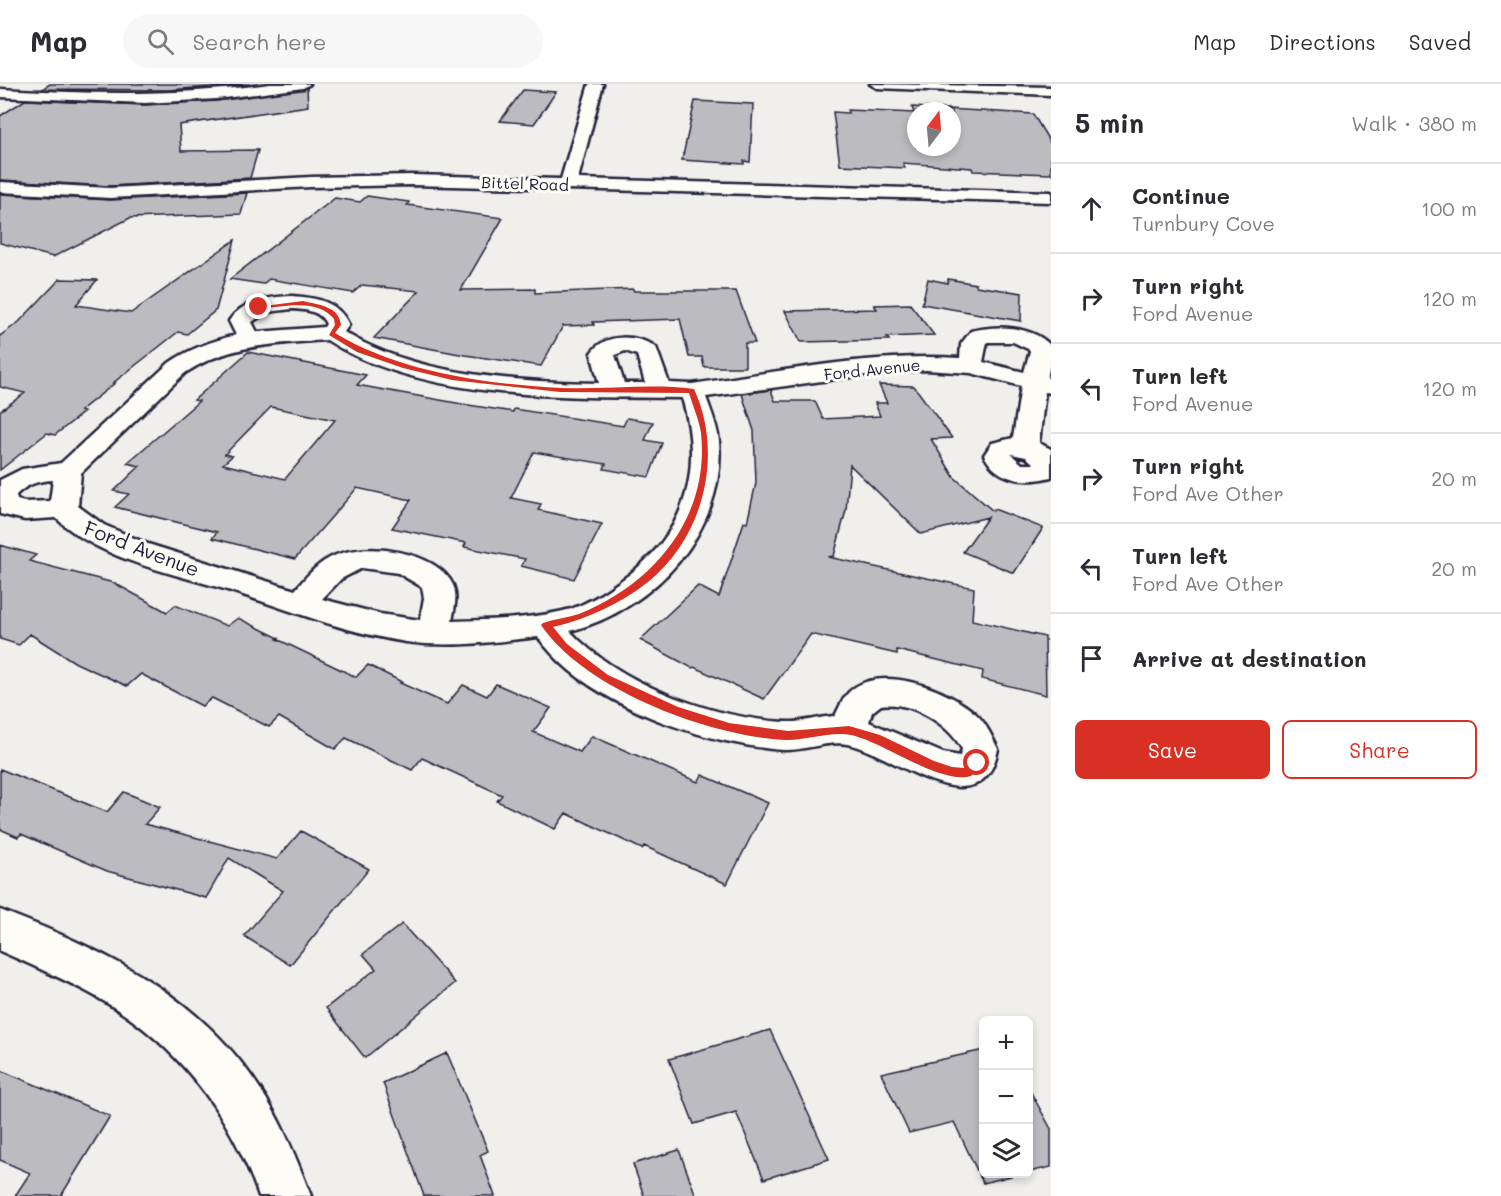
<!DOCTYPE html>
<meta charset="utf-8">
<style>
:root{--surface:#fff;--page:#f7f7f7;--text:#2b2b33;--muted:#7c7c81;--line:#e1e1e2;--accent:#d93025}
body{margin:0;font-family:Mali,sans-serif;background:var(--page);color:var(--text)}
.controls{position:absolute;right:18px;bottom:18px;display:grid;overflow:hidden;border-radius:9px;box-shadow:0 3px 9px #0003}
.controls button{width:54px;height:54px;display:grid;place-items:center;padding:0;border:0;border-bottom:2px solid var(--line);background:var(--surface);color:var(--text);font:30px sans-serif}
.compass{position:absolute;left:907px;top:18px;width:54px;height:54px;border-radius:50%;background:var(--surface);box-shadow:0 3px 9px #0003;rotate:16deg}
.stop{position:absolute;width:18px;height:18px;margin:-14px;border:4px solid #d93025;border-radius:50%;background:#fff}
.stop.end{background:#d93025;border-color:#fff;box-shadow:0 2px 6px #0008}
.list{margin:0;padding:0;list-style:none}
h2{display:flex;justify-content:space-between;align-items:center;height:78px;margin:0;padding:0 24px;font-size:26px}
h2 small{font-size:20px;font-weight:400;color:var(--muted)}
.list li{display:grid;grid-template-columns:39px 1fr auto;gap:18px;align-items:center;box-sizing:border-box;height:90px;padding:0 24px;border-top:2px solid var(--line)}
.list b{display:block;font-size:22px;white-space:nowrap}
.list p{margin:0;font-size:20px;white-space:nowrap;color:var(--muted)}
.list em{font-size:20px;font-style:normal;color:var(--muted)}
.actions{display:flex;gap:12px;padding:18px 24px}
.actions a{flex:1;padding:14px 0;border:2px solid var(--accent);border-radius:9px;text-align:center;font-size:21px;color:var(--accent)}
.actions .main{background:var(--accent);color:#fff}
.icon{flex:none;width:33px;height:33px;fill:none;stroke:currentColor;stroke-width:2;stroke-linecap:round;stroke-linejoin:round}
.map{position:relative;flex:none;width:1051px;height:1112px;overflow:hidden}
header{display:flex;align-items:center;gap:36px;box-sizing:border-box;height:84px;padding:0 30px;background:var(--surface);border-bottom:2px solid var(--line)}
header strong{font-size:28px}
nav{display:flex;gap:33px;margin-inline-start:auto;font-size:21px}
.search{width:420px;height:54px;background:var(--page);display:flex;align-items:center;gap:15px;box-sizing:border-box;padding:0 21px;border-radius:33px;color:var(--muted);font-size:22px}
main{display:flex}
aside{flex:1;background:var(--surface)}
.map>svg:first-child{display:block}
.building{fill:#bcbcc0;stroke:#22223b;stroke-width:1.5;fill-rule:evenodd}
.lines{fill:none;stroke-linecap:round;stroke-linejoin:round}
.street-casing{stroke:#22223b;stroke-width:5}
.secondary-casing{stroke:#22223b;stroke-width:5}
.street{fill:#fdfcf7;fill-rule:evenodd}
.secondary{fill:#fdfcf7;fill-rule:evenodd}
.route{fill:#d93025}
.labels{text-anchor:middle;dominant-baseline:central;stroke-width:6;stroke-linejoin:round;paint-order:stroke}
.far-street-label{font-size:16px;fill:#22223b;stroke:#fdfcf7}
.street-label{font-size:20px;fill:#22223b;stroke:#fdfcf7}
</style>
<header>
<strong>Map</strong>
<div class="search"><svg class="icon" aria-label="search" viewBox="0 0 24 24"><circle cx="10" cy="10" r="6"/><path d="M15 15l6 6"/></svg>Search here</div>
<nav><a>Map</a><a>Directions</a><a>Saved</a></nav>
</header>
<main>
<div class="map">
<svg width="1051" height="1112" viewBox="0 0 1051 1112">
<rect width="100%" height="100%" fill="#f0efec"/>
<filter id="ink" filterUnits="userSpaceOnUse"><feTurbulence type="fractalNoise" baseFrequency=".0167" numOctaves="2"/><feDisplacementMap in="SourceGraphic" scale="12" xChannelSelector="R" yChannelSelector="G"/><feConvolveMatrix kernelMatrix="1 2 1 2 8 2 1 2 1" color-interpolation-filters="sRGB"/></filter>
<g filter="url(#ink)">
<path class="building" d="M50,0H250L168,6L42,5Z
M307,4L308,22L179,41L181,67L258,66L250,94L110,102L0,96V32L25,16L145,21L217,17Z
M523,6L556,8L534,40L500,37Z
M695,17L753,20L750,78L744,77V80L682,76Z
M912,23L1033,30L1051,60V90L973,87L972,84L903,79L905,84L840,81L833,28L848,29V26L914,29ZM916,27H952V63H916Z
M247,109L241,130L130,134L53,173L0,159V110L110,116Z
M367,112L409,118L407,121L503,134L461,206L535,205V209L633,205L634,207H736L755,259H745V283H704L702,273H689L680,235L593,238L594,241L563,242L541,282L465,271L374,254L419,207L362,201L353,209L269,195L263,200L230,195L335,114L360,118Z
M235,156L216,226L187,250L178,248L113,299H115L80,327L84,328L55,351L47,349L0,386V327L25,309L0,303V252L19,238L60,195L97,196L76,221L131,229Z
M928,195L948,199V195L976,200V202L1022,209L1021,237L922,220Z
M910,220L934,251L887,253L889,256L801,258L785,227L877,225L874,221Z
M248,268L366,291L357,301L462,320L513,328L514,325L623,342L627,334L653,338L645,356L662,359L649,393L604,385L606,380L534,368L511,414L541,420L538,426L602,440L574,495L521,482L525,475L464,463L466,459L392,444L411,416L357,404L295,475L212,454L217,448L115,423L129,410L114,407L140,382L127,379L199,317L194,316ZM271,323L335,336L285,395L223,380L232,372L225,370Z
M879,301L914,302L952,354L931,355L954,393L993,427L994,425L1043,444L1014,489L963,468L988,433L921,450L850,381L846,426L834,472L828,473L974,504L972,536L1045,553L1046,611L982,595L983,587L897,566V570L811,550L764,615L694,583L692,584L640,556L698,502L719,513L744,438L747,439L756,399L754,347L742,310L771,306L775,317H815L823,335L880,332L875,319H887Z
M0,461L36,471L29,477L114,499L167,528L175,521L227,542L238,534L279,554L277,555L356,593L368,581L402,598L400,599L447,620L463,601L487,612L496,600L551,624L533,648L580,668L592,652L698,698L702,691L768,719L727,800L644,762L642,765L566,729L555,745L497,717L502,711L422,674L412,686L346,654L335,665L279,633L269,643L212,614L202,622L141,590L127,602L76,579L30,550L19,561L0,555Z
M0,685L107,728L124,708L160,723L145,740L277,775L301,747L369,785L290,881L244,852L283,807L229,774L206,814L107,787L21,750L18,753L0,745Z
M402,840L455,899L365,974L326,924L376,885L363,870Z
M770,946L829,1075L764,1095L736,1028L694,1040L669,975Z
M984,966V1089H1023L983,1099L954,1038L909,1049L881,989Z
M447,969L488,1067L480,1071L495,1112H424L383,999Z
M0,986L110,1032L61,1112H15L30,1089L0,1076Z
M1029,1005L1051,1045V1083L1029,1088Z
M679,1066L696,1112H644L633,1080Z"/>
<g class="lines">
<defs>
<path id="street" d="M589,0H603L578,95L1051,108V118L412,101L311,103L110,114L0,108V98L110,104L311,93L412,91L561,95Z
M292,212C317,214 338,217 349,241L344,248C413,291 519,298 599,299L591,269C606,248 637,251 656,263L669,299L692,300C780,288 871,268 960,274L961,260L971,247C997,241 1032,241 1051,262V277L1047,294L1051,295V309L1045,308L1039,359L1051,365V393C1024,400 997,397 984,371L992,359L1013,354L1021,302L971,289L926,286L880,289L706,313C711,327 717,341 719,357C727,447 653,526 570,547C620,601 713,634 785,638C802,639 819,633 835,632C839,624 843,614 849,608C879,578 950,606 976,630C986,639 992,653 998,665C982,747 896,672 852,661C829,655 807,667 784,666C715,661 623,631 569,586C557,576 547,565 538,553C494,558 450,564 406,558C346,549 289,526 231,507C174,489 101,477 56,434L25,436L0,430V396L22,385L61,379L169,279C189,265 212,257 236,251L229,237C243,216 268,213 292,212ZM292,225C305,226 320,226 326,240L324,243L257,248L252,238L267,228ZM327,256C422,318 572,313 682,314C705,389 684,454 619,498C604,509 588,519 571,525C536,535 488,536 452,537C454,526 458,512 453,501C437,467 368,458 336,471C318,478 307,492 295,506L148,460L104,441L78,422L81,389L185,289C229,260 276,260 327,256ZM987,258H1013L1028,265L1030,267L1024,288L983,278ZM625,267L637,271L645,299H624L615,271ZM1011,370L1026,373L1034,380H1022ZM53,396L50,417L25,418L17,416L16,411C27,400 38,397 53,396ZM362,484L398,489L422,503L424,514L420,536L380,530L322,515L341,495ZM881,621C911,617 948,639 962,665L960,672L943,669L869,638L872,628Z
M0,826C113,869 214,918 274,1028C289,1055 300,1084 311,1112H259C229,1027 174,956 95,912C64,895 32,881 0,867Z"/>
<path id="secondary" d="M270,0H310L303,4L217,15L145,19L0,13V5C91,10 179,12 270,0Z
M870,0L1051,3V11L877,4Z"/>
</defs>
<use href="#street" class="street-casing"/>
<use href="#secondary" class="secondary-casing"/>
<use href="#street" class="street"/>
<use href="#secondary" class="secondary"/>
</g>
</g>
<path class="route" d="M303,217C319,221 339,222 341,241L335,249C399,288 486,300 561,304C605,306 651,299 694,305C724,370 704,453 648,498C620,520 587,535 553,543L567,560L608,591L678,623L729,639L788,647L849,642L880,651L934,677L952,683L964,684L977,675L981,676V682L971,692C940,701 884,658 851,651C831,647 808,656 787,656C711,653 585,606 541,541L543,539C554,535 567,534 579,530C654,500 710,433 701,349C699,336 693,322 689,309L560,308L452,296L403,284L357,268L329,251L335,241L334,235C317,214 282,223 259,225L256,223Z"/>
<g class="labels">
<g class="far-street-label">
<text transform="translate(525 99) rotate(2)">Bittel Road</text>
<text transform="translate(872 285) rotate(-6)">Ford Avenue</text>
</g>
<g class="street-label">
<text transform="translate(142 464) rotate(21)">Ford Avenue</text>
</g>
</g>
</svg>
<div class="controls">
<button>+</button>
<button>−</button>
<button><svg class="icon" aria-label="layers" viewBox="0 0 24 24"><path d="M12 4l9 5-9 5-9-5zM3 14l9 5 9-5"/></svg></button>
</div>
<svg class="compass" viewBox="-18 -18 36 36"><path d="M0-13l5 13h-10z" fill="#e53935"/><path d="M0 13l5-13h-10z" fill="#7c7c81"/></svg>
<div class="stop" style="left:977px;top:679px"></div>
<div class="stop end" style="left:259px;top:223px"></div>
</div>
<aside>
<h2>5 min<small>Walk · 380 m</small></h2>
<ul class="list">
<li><svg class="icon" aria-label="ahead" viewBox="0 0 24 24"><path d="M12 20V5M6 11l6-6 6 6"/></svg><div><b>Continue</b><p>Turnbury Cove</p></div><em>100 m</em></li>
<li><svg class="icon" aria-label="right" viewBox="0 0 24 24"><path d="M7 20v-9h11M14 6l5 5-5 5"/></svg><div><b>Turn right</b><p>Ford Avenue</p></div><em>120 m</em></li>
<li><svg class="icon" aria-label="left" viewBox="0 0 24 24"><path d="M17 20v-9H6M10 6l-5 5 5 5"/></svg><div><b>Turn left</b><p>Ford Avenue</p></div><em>120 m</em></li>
<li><svg class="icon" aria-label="right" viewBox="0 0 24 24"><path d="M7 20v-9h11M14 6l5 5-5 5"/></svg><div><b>Turn right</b><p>Ford Ave Other</p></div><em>20 m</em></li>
<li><svg class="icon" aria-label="left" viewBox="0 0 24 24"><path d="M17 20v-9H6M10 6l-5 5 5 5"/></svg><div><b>Turn left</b><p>Ford Ave Other</p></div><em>20 m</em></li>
<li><svg class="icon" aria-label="arrive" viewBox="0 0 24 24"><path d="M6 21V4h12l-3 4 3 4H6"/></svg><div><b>Arrive at destination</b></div></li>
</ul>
<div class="actions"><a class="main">Save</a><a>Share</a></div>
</aside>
</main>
